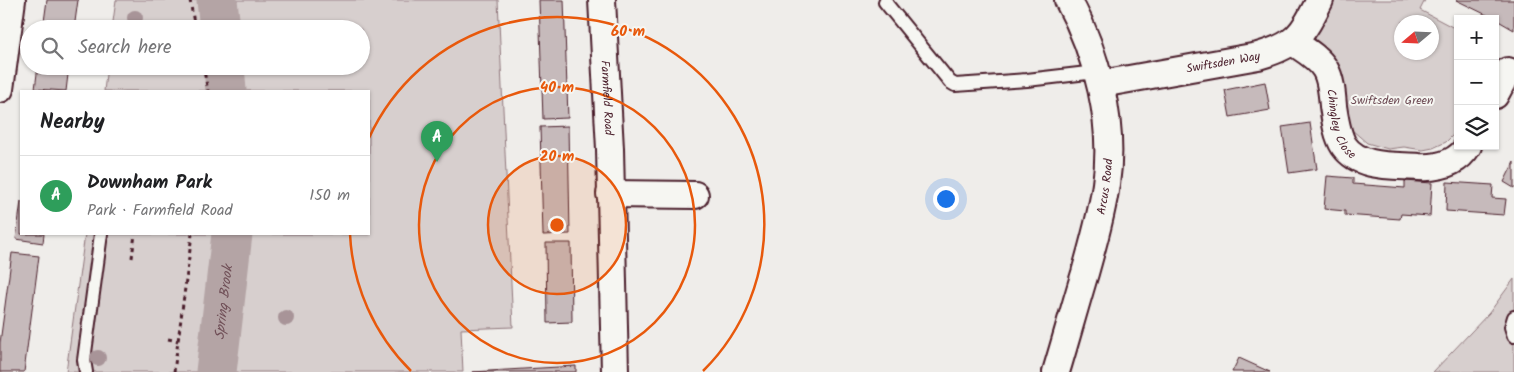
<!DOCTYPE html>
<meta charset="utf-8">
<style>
:root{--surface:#fff;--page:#f6f6f6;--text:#202124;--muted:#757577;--line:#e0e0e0;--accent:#1f6fb2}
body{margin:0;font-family:Kalam,sans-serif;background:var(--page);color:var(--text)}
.controls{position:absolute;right:15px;top:15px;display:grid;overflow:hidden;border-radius:0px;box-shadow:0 1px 4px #0004}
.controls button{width:45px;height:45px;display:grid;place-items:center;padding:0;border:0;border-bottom:1px solid var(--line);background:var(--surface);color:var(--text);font:25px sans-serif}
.compass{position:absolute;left:1394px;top:15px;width:45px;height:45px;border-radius:50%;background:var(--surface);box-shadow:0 1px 4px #0004;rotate:251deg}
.you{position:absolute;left:945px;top:198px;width:18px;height:18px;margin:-12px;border:4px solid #fff;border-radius:50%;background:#1a73e8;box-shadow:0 0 0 8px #1a73e833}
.badge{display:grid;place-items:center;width:32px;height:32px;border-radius:50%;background:var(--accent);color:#fff;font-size:16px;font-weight:700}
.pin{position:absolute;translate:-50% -41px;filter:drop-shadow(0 1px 2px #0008)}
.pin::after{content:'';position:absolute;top:26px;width:18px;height:15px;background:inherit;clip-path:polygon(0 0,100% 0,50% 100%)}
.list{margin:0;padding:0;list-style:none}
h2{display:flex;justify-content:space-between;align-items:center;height:65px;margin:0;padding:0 20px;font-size:21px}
h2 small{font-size:16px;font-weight:400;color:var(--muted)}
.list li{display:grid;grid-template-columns:32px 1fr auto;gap:15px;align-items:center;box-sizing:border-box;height:80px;padding:0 20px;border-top:1px solid var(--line)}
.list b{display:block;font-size:19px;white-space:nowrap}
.list p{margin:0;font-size:16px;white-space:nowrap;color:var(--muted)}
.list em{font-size:16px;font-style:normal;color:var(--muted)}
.icon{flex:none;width:28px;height:28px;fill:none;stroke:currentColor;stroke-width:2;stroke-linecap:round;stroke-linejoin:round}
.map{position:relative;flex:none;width:1514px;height:372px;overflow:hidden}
.search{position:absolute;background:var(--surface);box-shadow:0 1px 4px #0004;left:20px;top:20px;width:350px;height:55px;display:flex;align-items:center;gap:12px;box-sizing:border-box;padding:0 18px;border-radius:28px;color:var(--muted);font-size:19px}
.panel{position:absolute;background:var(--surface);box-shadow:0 1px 4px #0004;left:20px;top:90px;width:350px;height:145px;border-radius:0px}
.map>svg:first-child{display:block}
.green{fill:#d7cfce;stroke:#90777c;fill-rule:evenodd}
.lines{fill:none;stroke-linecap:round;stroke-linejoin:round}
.river{stroke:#b4a4a5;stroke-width:41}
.building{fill:#c6babb;stroke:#4a1f2b}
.service-casing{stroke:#4a1f2b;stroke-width:16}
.minor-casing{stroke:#4a1f2b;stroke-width:30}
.path{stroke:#4a1f2b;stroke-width:3;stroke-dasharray:4 4;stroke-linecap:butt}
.service{stroke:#f6f6f2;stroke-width:12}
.minor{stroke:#f6f6f2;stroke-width:26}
.tree{fill:#a89498}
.ring{fill:none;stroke:#e8590c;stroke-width:2.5}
.labels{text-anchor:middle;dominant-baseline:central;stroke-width:4;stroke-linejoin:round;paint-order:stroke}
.street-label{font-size:12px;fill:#4a1f2b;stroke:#f6f6f2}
.park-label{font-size:12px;fill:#6d4b54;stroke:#f6f6f2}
.water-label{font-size:14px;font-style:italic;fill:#6f4e56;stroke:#f6f6f2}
.centre{fill:#e8590c;stroke:#f6f6f2;stroke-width:2.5}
.ring-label{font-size:15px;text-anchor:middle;font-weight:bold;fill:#e8590c;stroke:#f6f6f2;stroke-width:4;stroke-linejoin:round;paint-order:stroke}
</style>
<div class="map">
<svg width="1514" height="372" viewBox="0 0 1514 372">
<rect width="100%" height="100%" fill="#efedea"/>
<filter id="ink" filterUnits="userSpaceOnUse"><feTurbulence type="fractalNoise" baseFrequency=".02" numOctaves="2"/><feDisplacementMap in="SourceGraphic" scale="10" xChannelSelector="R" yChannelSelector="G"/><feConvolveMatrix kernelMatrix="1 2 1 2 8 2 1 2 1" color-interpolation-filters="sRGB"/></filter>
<g filter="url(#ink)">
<path class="green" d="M116,0H498L513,327L461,329L463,372H66L85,234H369V91H104L107,66H361V29H112Z
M1331,0H1425L1420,10L1458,30V130L1446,142L1433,148L1423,150L1404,147L1388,149L1367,143L1352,130L1348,122L1315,38L1316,31ZM1402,22H1432V52H1402Z
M1514,279V372H1433L1489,313Z"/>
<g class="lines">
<g class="river">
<path d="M217,0L220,29"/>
<path d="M224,66L226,91"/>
<path id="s1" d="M216,372L232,234"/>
</g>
</g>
<path class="building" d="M47,0H78L74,29H43Z
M539,0H564L568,118L543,119Z
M1456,0H1514V30L1495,19Z
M38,66H69L66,91L35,89Z
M1265,82L1270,110L1230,117L1225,90Z
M1310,123L1317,169L1289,173L1282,127Z
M568,126L570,234L543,235L540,127Z
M1514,162V188L1504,182Z
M1327,176L1353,178V184L1405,188V181L1432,183L1430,216L1401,214L1400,219L1345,215V211L1324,209Z
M1447,182L1493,185L1492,198L1506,199L1504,215L1446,211Z
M21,201V234H44L43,243L16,239Z
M546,243H571L572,322L547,323Z
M12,253L39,256L24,372H0V343Z
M1239,358L1270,372H1232Z
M576,366V372H472Z"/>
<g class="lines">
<defs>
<path id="service" d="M886,0L885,2L950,82L955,85L1027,80L1096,72
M1514,317L1511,327L1514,336
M86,372L84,360L101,234"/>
<g id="minor">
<path id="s2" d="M602,0L610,149L615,372"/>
<path id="s3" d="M1293,42C1303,49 1318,57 1325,69C1331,79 1332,94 1333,106C1335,119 1337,135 1344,146C1360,169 1395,165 1419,167C1438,168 1457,164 1468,146"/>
<path id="s4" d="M1101,84L1258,56C1297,45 1302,35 1320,0"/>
<path d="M0,89L12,0"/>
<path d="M1495,95L1508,71"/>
<path d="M610,194L695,195"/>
<path id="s5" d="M1056,372C1066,339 1075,306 1085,273C1093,244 1102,214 1106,184C1115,124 1097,53 1068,0"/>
</g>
</defs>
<use href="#service" class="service-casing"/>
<use href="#minor" class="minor-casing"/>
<path class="path" d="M190,0L195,29
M203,66L208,91
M132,258L135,234
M168,339L178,341
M174,372L192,234"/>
<use href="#service" class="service"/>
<use href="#minor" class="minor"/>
</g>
<g class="tree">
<circle cx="135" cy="18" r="8"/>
<circle cx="286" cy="318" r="8"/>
<circle cx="98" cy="358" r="8"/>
</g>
</g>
<circle cx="557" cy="225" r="69" fill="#e8590c" fill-opacity=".12"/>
<g class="ring">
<circle cx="557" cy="225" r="69"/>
<circle cx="557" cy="225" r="138"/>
<path d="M411 371A207 207 0 0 1 350 234M369 138A207 207 0 1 1 703 371"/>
</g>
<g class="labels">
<g class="street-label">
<text stroke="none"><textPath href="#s4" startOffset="124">Swiftsden Way</textPath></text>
<text stroke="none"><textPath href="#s2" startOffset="98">Farmfield Road</textPath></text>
<text stroke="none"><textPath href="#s3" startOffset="100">Chingley Close</textPath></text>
<text stroke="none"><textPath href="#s5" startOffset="192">Arcus Road</textPath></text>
</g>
<g class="park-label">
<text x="1392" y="100">Swiftsden Green</text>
</g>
<g class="water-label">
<text stroke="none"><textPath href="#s1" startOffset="70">Spring Brook</textPath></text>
</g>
</g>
<circle cx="557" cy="225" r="8" class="centre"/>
<g class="ring-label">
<text x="628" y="36">60 m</text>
<text x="557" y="92">40 m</text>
<text x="557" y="161">20 m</text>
</g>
</svg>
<div class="controls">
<button>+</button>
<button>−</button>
<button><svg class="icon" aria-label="layers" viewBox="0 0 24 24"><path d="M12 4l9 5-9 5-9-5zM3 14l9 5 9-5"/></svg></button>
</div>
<svg class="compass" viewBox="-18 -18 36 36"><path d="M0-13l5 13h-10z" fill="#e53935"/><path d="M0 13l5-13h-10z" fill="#757577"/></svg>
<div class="you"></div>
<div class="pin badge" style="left:437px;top:162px;background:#2e9e5b">A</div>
<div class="search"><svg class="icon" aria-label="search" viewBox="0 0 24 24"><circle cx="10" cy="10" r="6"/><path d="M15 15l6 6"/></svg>Search here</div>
<section class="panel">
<h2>Nearby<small></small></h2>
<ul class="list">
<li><span class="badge" style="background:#2e9e5b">A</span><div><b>Downham Park</b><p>Park · Farmfield Road</p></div><em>150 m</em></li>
</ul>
</section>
</div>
